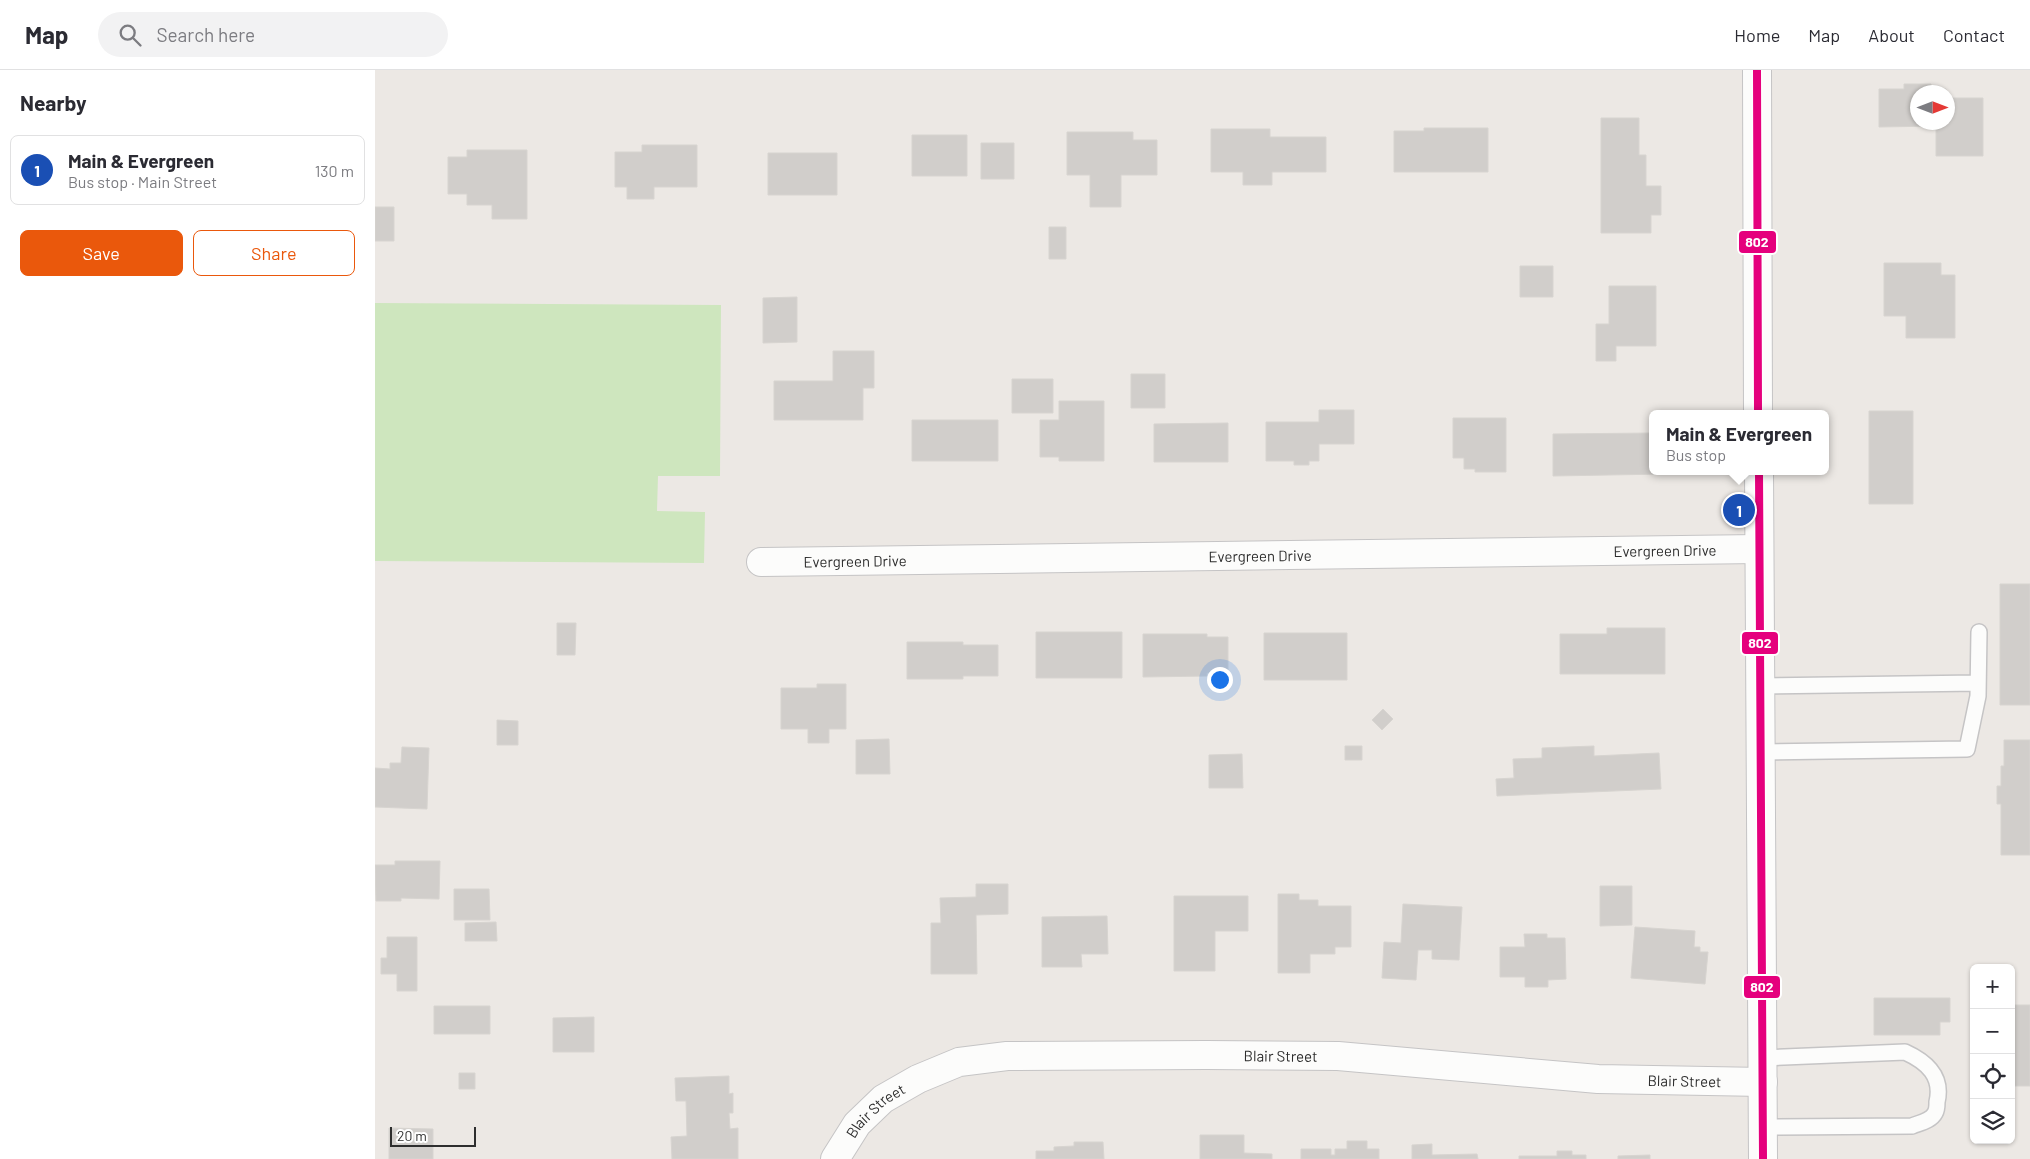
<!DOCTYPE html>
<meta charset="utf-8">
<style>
:root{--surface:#fff;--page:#f2f2f3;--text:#2b2b33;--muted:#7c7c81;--line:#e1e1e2;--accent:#ea580c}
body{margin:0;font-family:Barlow,sans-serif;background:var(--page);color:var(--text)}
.controls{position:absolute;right:15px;bottom:15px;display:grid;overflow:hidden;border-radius:8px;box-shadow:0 1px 4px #0004}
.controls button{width:45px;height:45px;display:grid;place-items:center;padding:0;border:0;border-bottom:1px solid var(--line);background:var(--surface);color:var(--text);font:25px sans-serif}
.compass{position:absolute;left:1535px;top:15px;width:45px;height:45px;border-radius:50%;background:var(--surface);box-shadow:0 1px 4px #0004;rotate:90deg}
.scale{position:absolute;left:15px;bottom:12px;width:86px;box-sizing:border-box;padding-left:5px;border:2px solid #2e2e2e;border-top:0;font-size:14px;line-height:18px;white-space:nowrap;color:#2e2e2e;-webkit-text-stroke:4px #fff;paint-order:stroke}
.you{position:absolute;left:844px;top:609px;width:18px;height:18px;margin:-12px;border:4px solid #fff;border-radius:50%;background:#1a73e8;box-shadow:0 0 0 8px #1a73e833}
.badge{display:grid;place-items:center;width:32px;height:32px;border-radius:50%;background:var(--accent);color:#fff;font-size:16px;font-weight:700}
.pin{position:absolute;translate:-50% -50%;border:2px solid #fff;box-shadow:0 1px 5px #0006}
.popup{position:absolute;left:1274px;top:340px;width:180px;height:65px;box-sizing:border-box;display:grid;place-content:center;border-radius:8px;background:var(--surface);filter:drop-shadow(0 1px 4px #0005);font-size:16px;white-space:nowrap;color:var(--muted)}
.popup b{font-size:19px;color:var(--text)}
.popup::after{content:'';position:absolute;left:50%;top:100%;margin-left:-10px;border:10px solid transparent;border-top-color:var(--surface)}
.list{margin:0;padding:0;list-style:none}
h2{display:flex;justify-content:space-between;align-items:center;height:65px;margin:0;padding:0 20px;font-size:21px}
h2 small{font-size:16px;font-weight:400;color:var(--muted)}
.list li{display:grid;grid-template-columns:32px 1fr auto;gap:15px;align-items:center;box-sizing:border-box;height:70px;margin:0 10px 10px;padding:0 10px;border:1px solid var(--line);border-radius:8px}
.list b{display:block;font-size:19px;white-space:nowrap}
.list p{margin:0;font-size:16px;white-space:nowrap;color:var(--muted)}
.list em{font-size:16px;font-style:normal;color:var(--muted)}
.actions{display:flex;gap:10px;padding:15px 20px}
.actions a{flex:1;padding:11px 0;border:1px solid var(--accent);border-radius:8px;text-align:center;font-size:18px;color:var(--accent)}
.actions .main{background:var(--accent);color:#fff}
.icon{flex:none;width:28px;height:28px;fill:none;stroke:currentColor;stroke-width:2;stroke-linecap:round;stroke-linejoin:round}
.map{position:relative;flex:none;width:1655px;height:1089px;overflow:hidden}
header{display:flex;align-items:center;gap:30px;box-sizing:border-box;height:70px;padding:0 25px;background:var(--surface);border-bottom:1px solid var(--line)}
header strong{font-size:24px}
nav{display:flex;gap:28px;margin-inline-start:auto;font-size:18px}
.search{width:350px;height:45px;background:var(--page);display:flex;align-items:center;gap:12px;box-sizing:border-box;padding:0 18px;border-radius:28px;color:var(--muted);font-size:19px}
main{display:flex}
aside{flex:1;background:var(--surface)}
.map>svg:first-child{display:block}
.green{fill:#cee6be}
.building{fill:#d1cecb;stroke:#d7d4d0}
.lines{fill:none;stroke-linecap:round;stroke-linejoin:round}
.service-casing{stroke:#c5c4c5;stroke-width:18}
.minor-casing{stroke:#c5c4c5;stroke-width:30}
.secondary-casing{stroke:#c5c4c5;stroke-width:30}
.service{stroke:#fcfcfb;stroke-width:15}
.minor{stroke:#fcfcfb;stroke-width:28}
.secondary{stroke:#fcfcfb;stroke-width:28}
.bus-1-casing{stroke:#fff;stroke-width:11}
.bus-1{stroke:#e5007d;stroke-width:8}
.labels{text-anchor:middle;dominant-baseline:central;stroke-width:4.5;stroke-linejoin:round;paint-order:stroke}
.street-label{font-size:15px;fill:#2e2e2e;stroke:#fff}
.line-badge{stroke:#fff;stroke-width:2}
.badge-label{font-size:14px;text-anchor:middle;font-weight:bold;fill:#fff}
</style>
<header>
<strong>Map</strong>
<div class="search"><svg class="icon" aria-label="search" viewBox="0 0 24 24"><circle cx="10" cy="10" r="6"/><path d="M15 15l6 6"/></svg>Search here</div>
<nav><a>Home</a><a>Map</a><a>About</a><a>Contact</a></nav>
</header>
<main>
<aside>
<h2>Nearby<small></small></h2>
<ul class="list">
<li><span class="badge" style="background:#1a4fb4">1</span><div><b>Main &amp; Evergreen</b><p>Bus stop · Main Street</p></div><em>130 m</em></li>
</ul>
<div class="actions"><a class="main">Save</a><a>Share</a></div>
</aside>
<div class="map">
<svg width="1655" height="1089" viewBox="0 0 1655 1089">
<rect width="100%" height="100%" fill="#ece8e4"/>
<path class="green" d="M0,233L346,235L345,406H283L282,441L330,442L329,493L0,491Z"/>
<path class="building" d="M1529,14H1556V19H1571V22H1542V52H1572V28H1608V86H1561V56L1504,57V19H1529Z
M1226,48H1264V85H1271V116H1286V145H1276V163H1226Z
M1049,58H1113V102H1019V61H1049Z
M836,59H895V67H951V102H897V115H868V102H836Z
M692,62H758V70H782V105H746V137H715V105H692Z
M537,65H592V106H537Z
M606,73H639V109H606Z
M267,75H322V117H279V129H252V117H240V82H267Z
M92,80H152V149H117V135H92V124H73V87H92Z
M393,83H462V125H393Z
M0,137H19V171H0Z
M674,157H691V189H674Z
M1509,193H1566V205H1580V268H1531V246H1509Z
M1145,196H1178V227H1145Z
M1234,216H1281V276H1241V291H1221V254H1234Z
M422,227V272L388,273V228Z
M458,281H499V318H488V350H399V311H458Z
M756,304H790V338H756Z
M637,309H678V343H637Z
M684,331H729V391H684V387H665V350H684Z
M944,340H979V374H944V391H934V395H919V391H891V352H944Z
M1494,341H1538V434H1494Z
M1078,348H1131V402H1100V399H1089V388H1078Z
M537,350H623V391H537Z
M853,353V392H779V354Z
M1278,363V401H1288V404L1178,406V364Z
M1625,514H1655V635H1625Z
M182,553H201L200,585H182Z
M1232,558H1290V604H1185V564H1232Z
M661,562H747V608H661Z
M889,563H972V610H889Z
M768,564H832V567H853V603H832V606L768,607Z
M532,572H588V575H623V606H588V609H532Z
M442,614H471V659H454V673H433V659H406V618H442Z
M1008,639L1018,649L1007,660L997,650Z
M122,650L143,651V675H122Z
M514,669L515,704H481V670Z
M1629,670H1655V785H1626V734H1622V716H1626V696H1629Z
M970,676H987V690H970Z
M1219,676V686L1284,683L1286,719L1122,726L1121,709L1139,708L1138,689L1167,688V678Z
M27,677L54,678L52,739L0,737V698L15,699V693H26Z
M867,684L868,718H834V685Z
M20,791H65L64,829L26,828V831H1L0,795H20Z
M601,814H633V844L601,845L602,904H556V853H566L565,828L601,827Z
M1225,816H1257V855L1225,856Z
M79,819H114L115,850H79Z
M903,824H924V830H943V836H976V877H960V884H935V903H903Z
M799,826H873V861H840V901H799Z
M1028,834L1087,837L1084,890L1057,889V880H1043L1041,910L1007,908L1009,872L1026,873Z
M732,846L733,884H706L707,897H667V847Z
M121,852L122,871H90V853Z
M1260,857L1320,861L1319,877H1325V882H1333L1330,914L1256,908Z
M1149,864H1172V868H1190L1191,909L1173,910V917H1150V907H1125V877H1150Z
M12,867H42V921H22V904H6V888H12Z
M1499,928H1575V952H1565V965H1499Z
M1636,935H1655V1016H1636Z
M59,936H115V964H59Z
M219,947V982H178V948Z
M84,1003H100V1019H84Z
M354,1006V1024L358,1023V1043H354L355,1059L363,1058V1089H297L296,1067L312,1066L311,1031H301L300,1008Z
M14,1058L58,1059V1089H14Z
M825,1065H869V1083L897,1084V1089H825Z
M972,1071H992V1079H1004V1089H926V1079H956V1085H960V1079H972Z
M699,1072H728L729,1089H661V1081H679V1077L699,1076Z
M1057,1074V1085L1102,1084L1103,1089H1037V1075Z
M1182,1081H1197V1085H1211V1089H1144V1086H1182Z
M1275,1085V1089H1243V1086Z"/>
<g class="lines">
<defs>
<path id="service" d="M1385,616L1603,613
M1386,682L1592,679L1603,626L1604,562
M1388,988L1530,982C1552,992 1568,1006 1562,1032C1562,1035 1562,1040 1560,1043C1556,1051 1544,1053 1537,1056L1388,1057"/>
<g id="minor">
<path id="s1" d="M386,492L1384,479"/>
<path id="s2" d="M460,1089L482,1054L508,1029L543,1009L584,992L632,986L831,985L963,986L1223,1009L1388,1012"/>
</g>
<path id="secondary" d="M1382,0L1383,344
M1384,401L1388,1089"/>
</defs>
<use href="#service" class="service-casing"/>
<use href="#minor" class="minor-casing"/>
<use href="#secondary" class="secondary-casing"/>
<use href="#service" class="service"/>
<use href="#minor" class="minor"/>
<use href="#secondary" class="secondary"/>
<defs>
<path id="bus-1" d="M1382,0L1383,344
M1384,401L1388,1089"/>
</defs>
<use href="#bus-1" class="bus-1-casing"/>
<use href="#bus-1" class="bus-1"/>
</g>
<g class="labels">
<g class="street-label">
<text stroke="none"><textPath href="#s1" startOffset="904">Evergreen Drive</textPath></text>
<text stroke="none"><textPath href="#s1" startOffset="499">Evergreen Drive</textPath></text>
<text stroke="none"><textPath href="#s1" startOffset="94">Evergreen Drive</textPath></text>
<text stroke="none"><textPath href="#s2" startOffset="484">Blair Street</textPath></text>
<text stroke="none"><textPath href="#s2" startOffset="889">Blair Street</textPath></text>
<text stroke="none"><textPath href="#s2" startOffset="64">Blair Street</textPath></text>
</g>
</g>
<g class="line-badge">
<rect x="1363" y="160" width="39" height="24" rx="5" fill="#e5007d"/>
<rect x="1366" y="561" width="38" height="24" rx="5" fill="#e5007d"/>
<rect x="1368" y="905" width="38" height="24" rx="5" fill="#e5007d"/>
</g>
<g class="badge-label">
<text x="1382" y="177">802</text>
<text x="1385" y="578">802</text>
<text x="1387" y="922">802</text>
</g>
</svg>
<div class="controls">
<button>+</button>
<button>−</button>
<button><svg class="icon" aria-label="locate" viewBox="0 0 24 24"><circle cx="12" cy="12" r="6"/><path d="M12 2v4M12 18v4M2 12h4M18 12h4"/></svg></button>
<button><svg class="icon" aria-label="layers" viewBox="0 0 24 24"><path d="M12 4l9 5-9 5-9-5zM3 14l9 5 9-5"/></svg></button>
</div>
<svg class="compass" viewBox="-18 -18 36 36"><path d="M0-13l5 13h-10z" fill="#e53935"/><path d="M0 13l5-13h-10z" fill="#7c7c81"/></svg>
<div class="scale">20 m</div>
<div class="you"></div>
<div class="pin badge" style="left:1364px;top:440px;background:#1a4fb4">1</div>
<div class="popup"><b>Main &amp; Evergreen</b>Bus stop</div>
</div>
</main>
